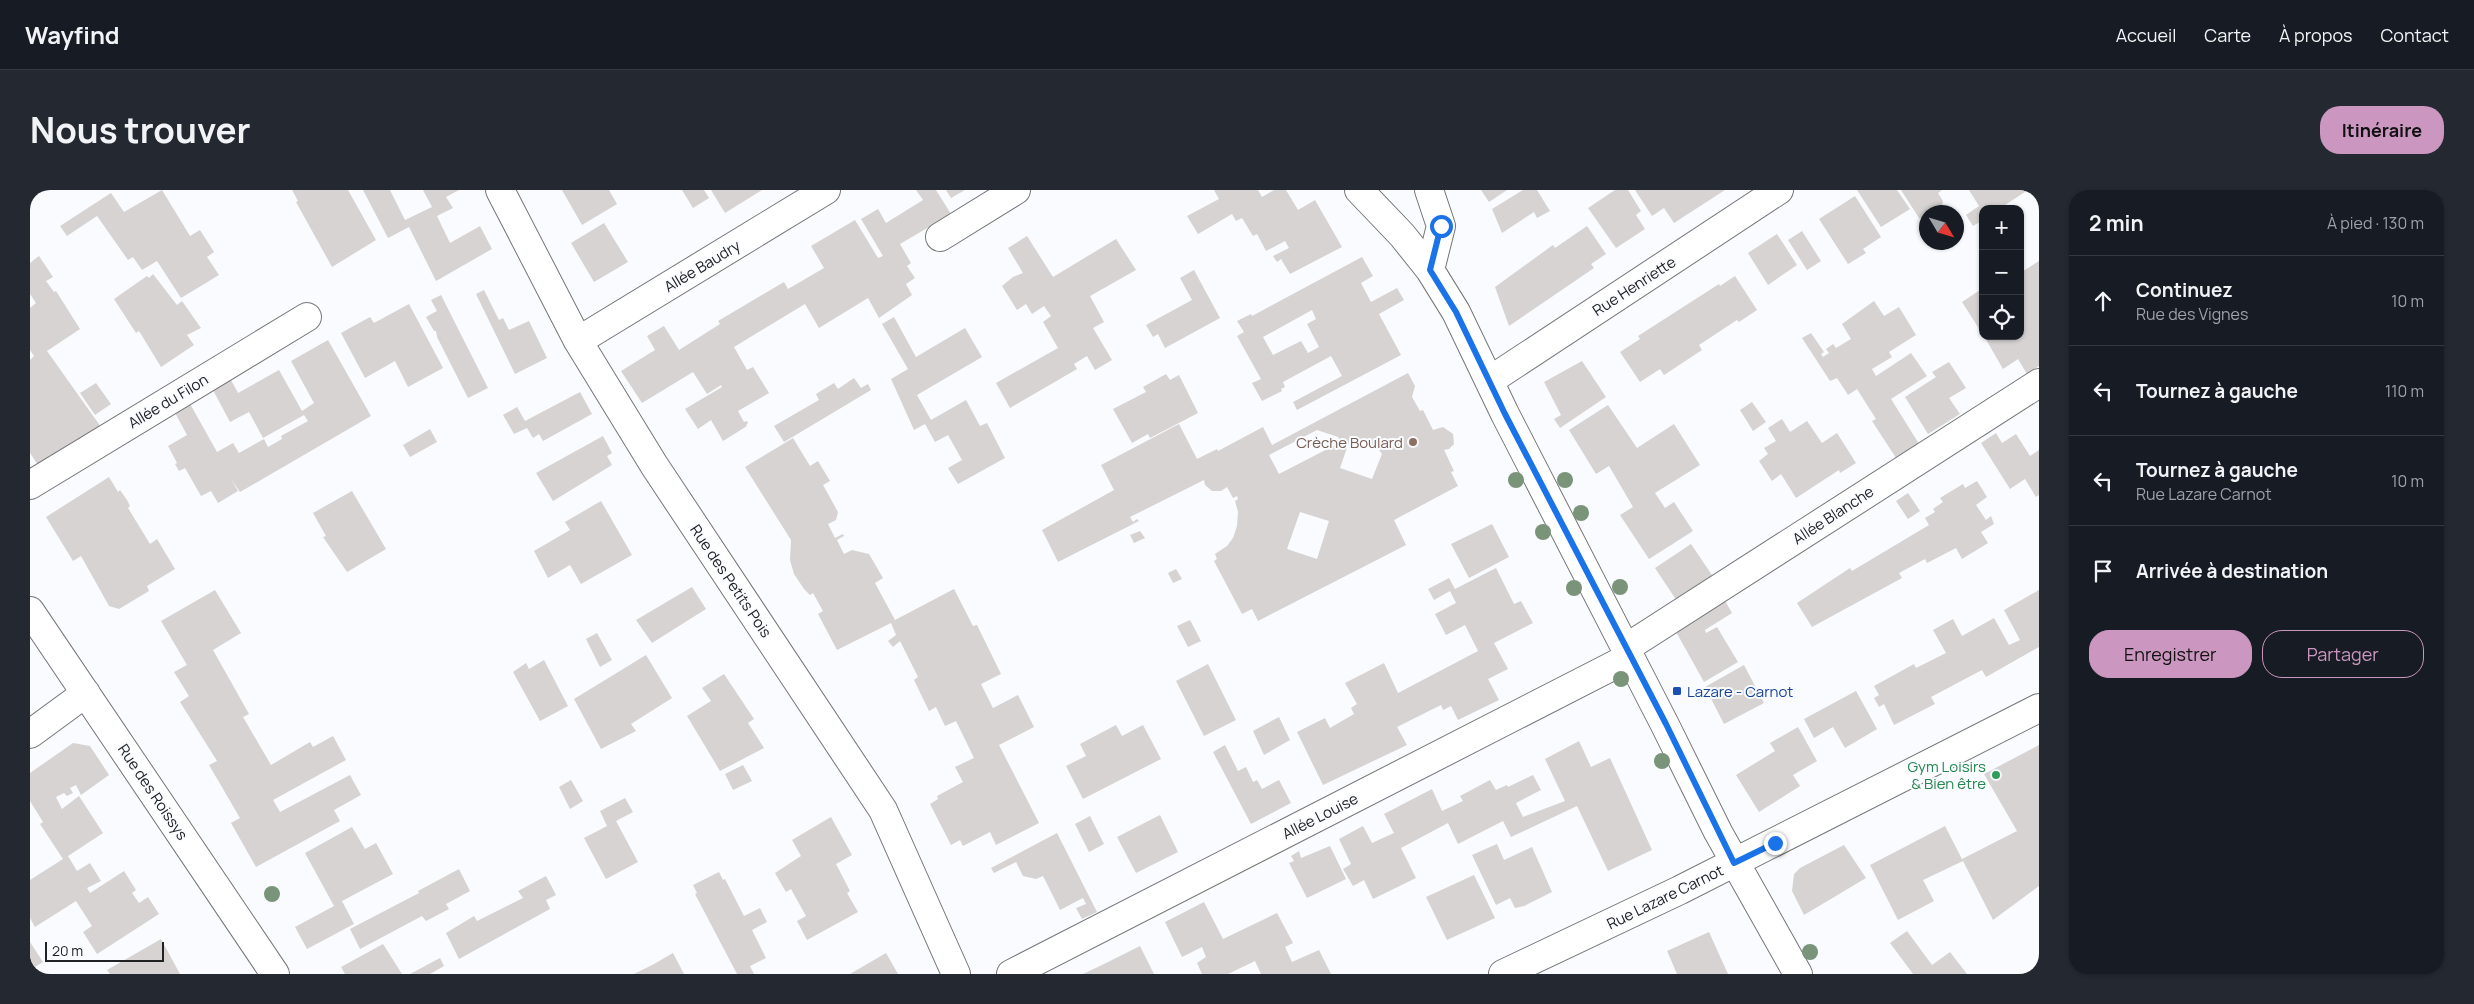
<!DOCTYPE html>
<html lang="fr">
<meta charset="utf-8">
<style>
:root{--surface:#171b24;--page:#242831;--text:#f1f3f6;--muted:#9ea1a6;--line:#363941;--accent:#cb96bf}
body{margin:0;font-family:Manrope,sans-serif;background:var(--page);color:var(--text)}
.controls{position:absolute;right:15px;top:15px;display:grid;overflow:hidden;border-radius:10px;box-shadow:0 1px 4px #0004}
.controls button{width:45px;height:45px;display:grid;place-items:center;padding:0;border:0;border-bottom:1px solid var(--line);background:var(--surface);color:var(--text);font:25px sans-serif}
.compass{position:absolute;left:1889px;top:15px;width:45px;height:45px;border-radius:50%;background:var(--surface);box-shadow:0 1px 4px #0004;rotate:128deg}
.scale{position:absolute;left:15px;bottom:12px;width:119px;box-sizing:border-box;padding-left:5px;border:2px solid #212223;border-top:0;font-size:14px;line-height:18px;white-space:nowrap;color:#212223;-webkit-text-stroke:4px #f9fbfe;paint-order:stroke}
.stop{position:absolute;width:15px;height:15px;margin:-11px;border:4px solid #1a73e8;border-radius:50%;background:#fff}
.stop.end{background:#1a73e8;border-color:#fff;box-shadow:0 1px 5px #0008}
.list{margin:0;padding:0;list-style:none}
h2{display:flex;justify-content:space-between;align-items:center;height:65px;margin:0;padding:0 20px;font-size:21px}
h2 small{font-size:16px;font-weight:400;color:var(--muted)}
.list li{display:grid;grid-template-columns:32px 1fr auto;gap:15px;align-items:center;box-sizing:border-box;height:90px;padding:0 20px;border-top:1px solid var(--line)}
.list b{display:block;font-size:19px;white-space:nowrap}
.list p{margin:0;font-size:16px;white-space:nowrap;color:var(--muted)}
.list em{font-size:16px;font-style:normal;color:var(--muted)}
.actions{display:flex;gap:10px;padding:15px 20px}
.actions a{flex:1;padding:11px 0;border:1px solid var(--accent);border-radius:20px;text-align:center;font-size:18px;color:var(--accent)}
.actions .main{background:var(--accent);color:#111}
.icon{flex:none;width:28px;height:28px;fill:none;stroke:currentColor;stroke-width:2;stroke-linecap:round;stroke-linejoin:round}
.map{position:relative;flex:none;width:2009px;height:784px;overflow:hidden;border-radius:20px}
header{display:flex;align-items:center;gap:30px;box-sizing:border-box;height:70px;padding:0 25px;background:var(--surface);border-bottom:1px solid var(--line)}
header strong{font-size:24px}
nav{display:flex;gap:28px;margin-inline-start:auto;font-size:18px}
.intro{display:flex;align-items:center;justify-content:space-between;box-sizing:border-box;height:120px;padding:0 30px}
h1{margin:0;font-size:35px}
.button{padding:12px 22px;border-radius:20px;background:var(--accent);color:#111;font-size:18px;font-weight:700}
main{display:flex;gap:30px;padding:0 30px}
aside{flex:1;background:var(--surface);border-radius:20px;box-shadow:0 1px 4px #0004}
.map>svg:first-child{display:block}
.building{fill:#d6d3d2;fill-rule:evenodd}
.lines{fill:none;stroke-linecap:round;stroke-linejoin:round}
.street-casing{stroke:#747678;stroke-width:30}
.street{stroke:#fff;stroke-width:28}
.tree{fill:#799479}
.route{stroke:#1a73e8;stroke-width:6}
.education-dot{fill:#8d6e63;stroke:#f9fbfe;stroke-width:2}
.transit-dot{fill:#1a4fb4;stroke:#f9fbfe;stroke-width:2}
.leisure-dot{fill:#2e9e5b;stroke:#f9fbfe;stroke-width:2}
.labels{text-anchor:middle;dominant-baseline:central;stroke-width:4;stroke-linejoin:round;paint-order:stroke}
.street-label{font-size:15px;fill:#212223;stroke:#f9fbfe}
.education-label{font-size:15px;fill:#785e54;stroke:#f9fbfe;text-anchor:end}
.transit-label{font-size:15px;fill:#164399;stroke:#f9fbfe;text-anchor:start}
.leisure-label{font-size:15px;fill:#27864d;stroke:#f9fbfe;text-anchor:end}
</style>
<header>
<strong>Wayfind</strong>
<nav><a>Accueil</a><a>Carte</a><a>À propos</a><a>Contact</a></nav>
</header>
<div class="intro"><h1>Nous trouver</h1><a class="button">Itinéraire</a></div>
<main>
<div class="map">
<svg width="2009" height="784" viewBox="0 0 2009 784">
<rect width="100%" height="100%" fill="#f9fbfe"/>
<path class="building" d="M132,0L160,46L170,40L184,62L177,67L189,85L151,108L127,71L112,80L103,67L98,70L67,26L37,46L30,36L81,3L94,22Z
M262,0H318L346,50L302,77L266,12L268,11Z
M333,0H360L375,30L402,17L393,0H429L416,7L423,18L407,26L420,53L450,36L462,59L406,91L379,37L358,48Z
M532,0H579L587,14L552,35Z
M652,0H674L679,8L663,18Z
M681,0H732L695,23Z
M886,0H906L921,24L870,54L881,73L877,76L885,88L876,94L882,105L849,128L838,108L789,138L775,114L704,157L717,180L723,177L739,203L708,221L714,232L717,231L718,233L716,235L717,236L693,251L681,230L668,239L655,219L692,197L691,195L677,204L663,182L612,213L591,181L625,160L617,146L634,136L649,160L690,134L688,131L754,92L758,99L794,78L781,56L825,30L848,68L853,66L831,29L848,19L856,33L893,10Z
M916,0H935L921,8Z
M1184,0H1228L1232,7L1244,0H1256L1268,20L1285,10L1312,57L1260,84L1251,69L1247,72L1243,66L1259,58L1255,51L1236,61L1227,44L1223,46L1212,28L1206,31L1202,24L1168,44L1157,26L1189,9Z
M1451,0H1477L1459,12Z
M1493,0H1507L1520,21L1507,28L1504,22L1472,43L1462,19Z
M1585,0H1598L1611,21L1606,25L1615,39L1586,58L1558,18Z
M1605,0H1695L1644,33L1634,18L1622,26Z
M1827,0H1867L1880,19L1851,37Z
M1871,0H1912L1908,3L1913,11L1912,16L1903,22H1896V27L1894,29L1889,28Z
M1939,0H1998L1969,19H1953V30L1943,36L1936,25L1949,16Z
M1825,6L1851,47L1833,59L1836,63L1818,74L1789,29Z
M574,33L598,72L564,92L541,53Z
M1557,36L1576,64L1561,74L1564,78L1479,136L1465,97L1523,55L1525,58Z
M1772,41L1791,71L1777,80L1758,50Z
M1747,44L1767,75L1738,95L1718,63Z
M997,46L1023,87L1086,49L1106,80L1060,106L1074,132L1063,138L1082,170L1065,180L1057,166L1044,174L1047,179L980,218L966,193L1028,158L1013,132L1021,126L1014,116L1002,124L996,114L987,120L972,96L983,87L993,83L978,58Z
M9,66L23,87L16,91L24,102L26,101L50,139L17,161L71,237L8,275L0,263V170L4,166L0,160V118L6,113L0,104V73Z
M1332,67L1343,86L1331,93L1341,112L1367,98L1374,110L1349,124L1371,165L1267,220L1263,212L1312,186L1301,166L1253,192L1255,197L1251,199L1252,201L1232,211L1222,193L1231,189L1207,146L1214,142L1207,131L1221,124L1222,126ZM1282,120L1286,129L1277,134L1289,157L1278,163L1271,151L1243,165L1233,147Z
M2009,71V176L1997,184L1988,169L1973,179L1954,146H1990V83Z
M1164,80L1190,128L1135,158L1128,144L1123,147L1116,135L1162,110L1150,88Z
M123,84L147,115L152,111L171,138L157,145L164,155L131,177L109,141L106,143L84,109L117,86L119,88Z
M1705,86L1727,120L1709,132L1707,130L1669,155L1672,160L1634,185L1630,179L1610,192L1590,162L1610,149L1608,146L1689,94L1690,96Z
M1953,98V145L1932,112Z
M454,100L469,130L473,128L479,140L499,131L517,168L485,184L446,104Z
M411,105L458,198L438,208L407,147L406,141H404L396,127L407,121L401,110Z
M1844,111L1854,126L1869,117L1886,145L1859,162L1862,167L1842,179L1846,186L1881,163L1897,186L1861,209L1891,257L1868,271L1842,231L1846,229L1827,199L1818,205L1807,188L1800,191L1772,148L1781,143L1794,162L1791,164L1793,167L1799,163L1796,159L1803,154L1806,158L1821,149L1812,134Z
M379,114L413,178L378,197L365,171L335,188L311,143L340,127L344,133Z
M864,127L886,167L935,138L952,167L887,205L901,230L936,210L950,236L957,233L975,268L928,294L918,278L932,270L918,245L905,252L895,234L884,240L861,189L878,179L852,134Z
M298,150L341,226L210,302L201,289L208,301L188,313L181,301L171,306L155,278L149,281L145,274L147,273L138,256L157,245L144,221L159,212L187,262L203,253L209,263L234,249L238,257L252,249L251,246L278,231L274,225L233,248L219,222L200,232L183,200L201,190L208,203L249,180L272,221L284,213L261,171Z
M1552,171L1576,207L1530,238L1524,229L1531,225L1514,192Z
M1919,172L1936,198L1919,208L1930,224L1898,244L1875,207L1906,187L1902,182Z
M1378,183L1385,196L1382,207L1390,221L1393,220L1403,240L1413,237L1423,244L1424,254L1419,259L1414,260L1424,281L1421,282L1428,296L1364,330L1376,355L1228,431L1222,419L1212,424L1184,371L1187,369L1185,364L1197,356L1203,348L1207,336L1208,322L1205,311L1208,309L1207,306L1203,308L1197,297L1191,301H1182L1175,295L1174,290L1100,327L1103,332L1107,329L1109,331L1028,372L1012,340L1084,300L1071,275L1149,234L1167,269L1187,259L1188,261L1233,237L1242,255ZM1287,240L1308,247L1311,252L1249,284L1239,265ZM1325,249L1348,258L1352,264L1342,289L1310,278L1319,252ZM1270,322L1299,331L1287,369L1257,359Z
M1136,184L1140,190L1149,185L1168,223L1120,248L1118,244L1102,253L1083,219L1116,202L1113,197Z
M824,188L831,198L838,194L841,200L754,252L744,236L789,210L786,204L804,193L808,199Z
M66,193L81,214L65,225L50,203Z
M550,202L562,224L513,251L509,244L503,248L497,238L484,244L473,225L487,217L495,231Z
M1722,212L1736,232L1723,241L1710,220Z
M1578,215L1607,258L1644,234L1670,275L1625,303L1635,318L1644,312L1663,341L1619,369L1590,325L1603,317L1579,276L1566,284L1539,240Z
M1752,229L1760,242L1777,231L1792,253L1807,243L1826,273L1810,283L1809,280L1766,308L1751,284L1742,291L1729,271L1738,264L1734,258L1746,251L1738,238Z
M400,239L407,252L380,267L373,255Z
M1966,243L1972,253L1986,244L2000,266L2009,260V305L2006,307L1995,289L1980,299L1951,253Z
M573,246L582,263L577,266L582,275L523,311L506,283Z
M763,248L780,276L788,271L800,291L793,295L808,322L806,330L798,334L805,348L813,344L814,346L807,350L814,364L822,360L839,364L853,388L845,393L865,430L924,399L943,436L947,435L971,484L951,494L963,518L988,505L1004,537L969,555L1009,633L966,655L960,642L933,656L930,650L921,655L900,614L908,609L907,606L933,592L925,577L944,568L926,531L915,536L906,517L899,521L884,490L888,487L870,451L863,457L858,451L866,445L861,433L807,460L788,424L793,421L783,403L780,405L774,399L764,384L760,370L761,350L715,277Z
M79,287L88,302L90,300L97,310L100,316L98,318L120,354L127,349L145,379L117,396L119,401L89,419L79,416L51,366L43,371L16,327Z
M1947,291L1957,307L1946,315L1956,330L1961,326L1964,334L1951,342L1958,353L1932,369L1926,358L1897,373L1895,369L1869,383L1872,388L1782,437L1767,413L1820,378L1822,381L1899,335L1895,328L1905,322L1903,319L1913,312L1910,308L1933,294L1935,298Z
M322,301L356,359L317,382L293,347L296,346L283,323Z
M1878,303L1890,321L1878,329L1866,311Z
M571,311L602,365L551,394L540,375L518,388L504,361L540,340L535,332Z
M1462,334L1479,367L1439,388L1421,354Z
M1110,341L1115,348L1104,353L1100,345Z
M1661,354L1684,388L1647,411L1625,378Z
M1466,378L1484,414L1491,411L1503,433L1464,453L1478,479L1458,489L1469,510L1428,530L1421,516L1413,520L1411,515L1367,537L1377,555L1293,595L1267,542L1295,528L1300,538L1324,524L1321,518L1327,514L1315,493L1354,473L1368,503L1448,461L1435,435L1416,445L1405,424L1426,413L1420,401L1404,410L1398,399L1419,388L1425,399Z
M1146,379L1152,389L1143,393L1138,383Z
M662,397L676,419L622,453L606,430Z
M185,400L211,443L183,460L219,524L213,527L241,575L280,552L283,557L303,546L316,570L243,610L250,622L320,585L331,605L304,620L310,631L226,677L201,633L210,628L179,575L187,571L150,512L159,506L144,482L157,475L131,431Z
M2009,400V457L1956,487L1952,480L1901,507L1905,514L1864,535L1854,514L1849,517L1844,508L1849,505L1844,496L1884,474L1886,478L1916,463L1903,440L1923,429L1932,446L1964,428L1979,455L1990,450L1974,420Z
M1694,409L1702,423L1675,440L1676,443L1687,437L1708,472L1674,492L1645,440Z
M1160,430L1171,451L1158,457L1147,436Z
M567,443L582,470L570,477L556,449Z
M616,465L642,508L601,534L606,541L571,559L544,509Z
M514,470L538,516L510,531L483,482L496,473L499,479Z
M1178,474L1206,530L1174,546L1146,491Z
M1714,475L1734,513L1694,534L1675,497Z
M694,484L724,529L718,533L734,558L690,581L657,526L681,511L672,498Z
M1826,501L1847,539L1815,558L1803,537L1784,548L1774,529Z
M1249,527L1260,550L1234,565L1223,541Z
M1086,535L1092,546L1113,535L1131,569L1053,609L1036,576L1056,566L1050,554Z
M1768,537L1787,571L1763,585L1770,596L1729,622L1706,585L1745,561L1740,553Z
M1549,551L1561,577L1580,568L1622,660L1578,681L1547,616L1481,647L1473,631L1428,654L1418,633L1371,658L1386,688L1343,709L1334,690L1323,696L1313,679L1321,674L1309,649L1333,636L1342,653L1364,643L1354,624L1402,599L1412,621L1433,611L1430,606L1460,590L1466,600L1477,595L1478,597L1503,585L1511,600L1486,613L1493,627L1535,611L1515,569Z
M43,553L60,556L79,585L51,605L46,595L40,598L43,603L37,606L34,603L26,607L32,619L49,606L73,643L38,666L47,681L60,673L71,691L57,698L60,703L94,681L106,700L102,703L109,713L118,707L129,724L67,764L53,742L62,736L46,711L5,737L0,728V690L33,669L10,634L13,632L0,611V583Z
M1195,555L1208,581L1216,577L1223,592L1227,590L1232,599L1249,590L1261,613L1221,634L1183,562Z
M2009,555V696L1963,730L1932,669L1987,641L1954,584Z
M713,575L722,591L703,600L695,584Z
M541,590L553,611L540,619L529,597Z
M595,608L603,622L586,631L608,672L576,689L554,648L577,636L570,621Z
M1130,625L1148,662L1106,683L1087,647Z
M1060,626L1074,654L1059,662L1045,634Z
M801,627L822,665L806,674L820,701L817,703L828,722L777,750L767,731L776,726L761,699L756,702L745,683L771,666L762,650Z
M1915,636L1933,671L1893,690L1904,711L1868,730L1840,675Z
M322,637L335,659L346,653L363,684L312,711L324,734L277,759L265,737L304,716L275,663Z
M1027,643L1067,722L1052,729L1046,718L1056,714L1053,708L1030,720L1013,686L1006,689L993,686L986,672L964,683L961,678Z
M1467,654L1474,670L1502,657L1522,702L1494,716L1485,718L1480,708L1466,715L1442,665Z
M1814,655L1836,688L1774,725L1762,701L1764,684L1770,678Z
M1300,656L1316,689L1277,708L1259,673L1264,671L1261,666L1269,661L1271,668Z
M429,679L440,701L416,714L419,719L396,731L392,726L330,759L320,739L389,703L388,701Z
M689,682L693,690L695,689L714,726L730,718L737,732L722,740L736,768L720,776L724,784H707L665,704L667,703L663,695Z
M1444,685L1465,728L1417,750L1396,707Z
M516,686L526,705L516,710L520,719L429,769L416,743L444,726L447,731L493,708L488,701Z
M1174,712L1193,749L1247,723L1263,753L1255,757L1262,772L1289,760L1301,784H1231L1225,771L1198,784H1172L1167,773L1176,767L1172,757L1152,767L1135,732Z
M1877,741L1902,775L1920,762L1937,784H1883L1860,753Z
M1679,742L1698,784H1647L1637,761Z
M131,749L150,784H80L77,780Z
M0,752L13,772L0,780Z
M353,754L372,784H315L311,777Z
M1110,756L1124,784H1053L1072,775Z
M643,763L654,784H604L624,774Z
M856,763L868,784H820Z
M410,768L414,776L400,784H380Z"/>
<g class="lines">
<defs>
<path id="street" d="M470,0L548,151L624,275L853,620L926,784
M1329,0L1372,45L1400,80L1426,122L1475,224L1635,535L1688,642L1768,784
M1399,0L1411,36L1400,80
M910,47L986,0
M548,151L796,0
M1459,191L1749,0
M0,295L277,127
M0,421L245,784
M1596,458L2009,193
M0,544L56,503
M981,784L1600,467
M1473,784L1650,700L2009,518"/>
</defs>
<use href="#street" class="street-casing"/>
<use href="#street" class="street"/>
</g>
<g class="tree">
<circle cx="1486" cy="290" r="8"/>
<circle cx="1535" cy="290" r="8"/>
<circle cx="1551" cy="323" r="8"/>
<circle cx="1513" cy="342" r="8"/>
<circle cx="1590" cy="397" r="8"/>
<circle cx="1544" cy="398" r="8"/>
<circle cx="1591" cy="489" r="8"/>
<circle cx="1632" cy="571" r="8"/>
<circle cx="242" cy="704" r="8"/>
<circle cx="1780" cy="762" r="8"/>
</g>
<g class="lines">
<path class="route" d="M1411,36L1400,80L1426,122L1475,224L1636,534L1704,673L1745,653"/>
</g>
<circle class="education-dot" cx="1383" cy="252" r="5"/>
<rect class="transit-dot" x="1642" y="496" width="10" height="10" rx="2.5"/>
<circle class="leisure-dot" cx="1966" cy="585" r="5"/>
<g class="labels">
<g class="street-label">
<text transform="translate(672 76) rotate(-31)">Allée Baudry</text>
<text transform="translate(1604 96) rotate(-33)">Rue Henriette</text>
<text transform="translate(138 211) rotate(-31)">Allée du Filon</text>
<text transform="translate(1803 325) rotate(-33)">Allée Blanche</text>
<text transform="translate(701 391) rotate(56)">Rue des Petits Pois</text>
<text transform="translate(123 602) rotate(56)">Rue des Roissys</text>
<text transform="translate(1290 626) rotate(-27)">Allée Louise</text>
<text transform="translate(1635 707) rotate(-26)">Rue Lazare Carnot</text>
</g>
<g class="education-label">
<text x="1373" y="252">Crèche Boulard</text>
</g>
<g class="transit-label">
<text x="1657" y="501">Lazare - Carnot</text>
</g>
<g class="leisure-label">
<text x="1956" y="576">Gym Loisirs<tspan x="1956" dy="17">&amp; Bien être</tspan></text>
</g>
</g>
</svg>
<div class="controls">
<button>+</button>
<button>−</button>
<button><svg class="icon" aria-label="locate" viewBox="0 0 24 24"><circle cx="12" cy="12" r="6"/><path d="M12 2v4M12 18v4M2 12h4M18 12h4"/></svg></button>
</div>
<svg class="compass" viewBox="-18 -18 36 36"><path d="M0-13l5 13h-10z" fill="#e53935"/><path d="M0 13l5-13h-10z" fill="#9ea1a6"/></svg>
<div class="scale">20 m</div>
<div class="stop" style="left:1411px;top:36px"></div>
<div class="stop end" style="left:1745px;top:653px"></div>
</div>
<aside>
<h2>2 min<small>À pied · 130 m</small></h2>
<ul class="list">
<li><svg class="icon" aria-label="ahead" viewBox="0 0 24 24"><path d="M12 20V5M6 11l6-6 6 6"/></svg><div><b>Continuez</b><p>Rue des Vignes</p></div><em>10 m</em></li>
<li><svg class="icon" aria-label="left" viewBox="0 0 24 24"><path d="M17 20v-9H6M10 6l-5 5 5 5"/></svg><div><b>Tournez à gauche</b></div><em>110 m</em></li>
<li><svg class="icon" aria-label="left" viewBox="0 0 24 24"><path d="M17 20v-9H6M10 6l-5 5 5 5"/></svg><div><b>Tournez à gauche</b><p>Rue Lazare Carnot</p></div><em>10 m</em></li>
<li><svg class="icon" aria-label="arrive" viewBox="0 0 24 24"><path d="M6 21V4h12l-3 4 3 4H6"/></svg><div><b>Arrivée à destination</b></div></li>
</ul>
<div class="actions"><a class="main">Enregistrer</a><a>Partager</a></div>
</aside>
</main>
